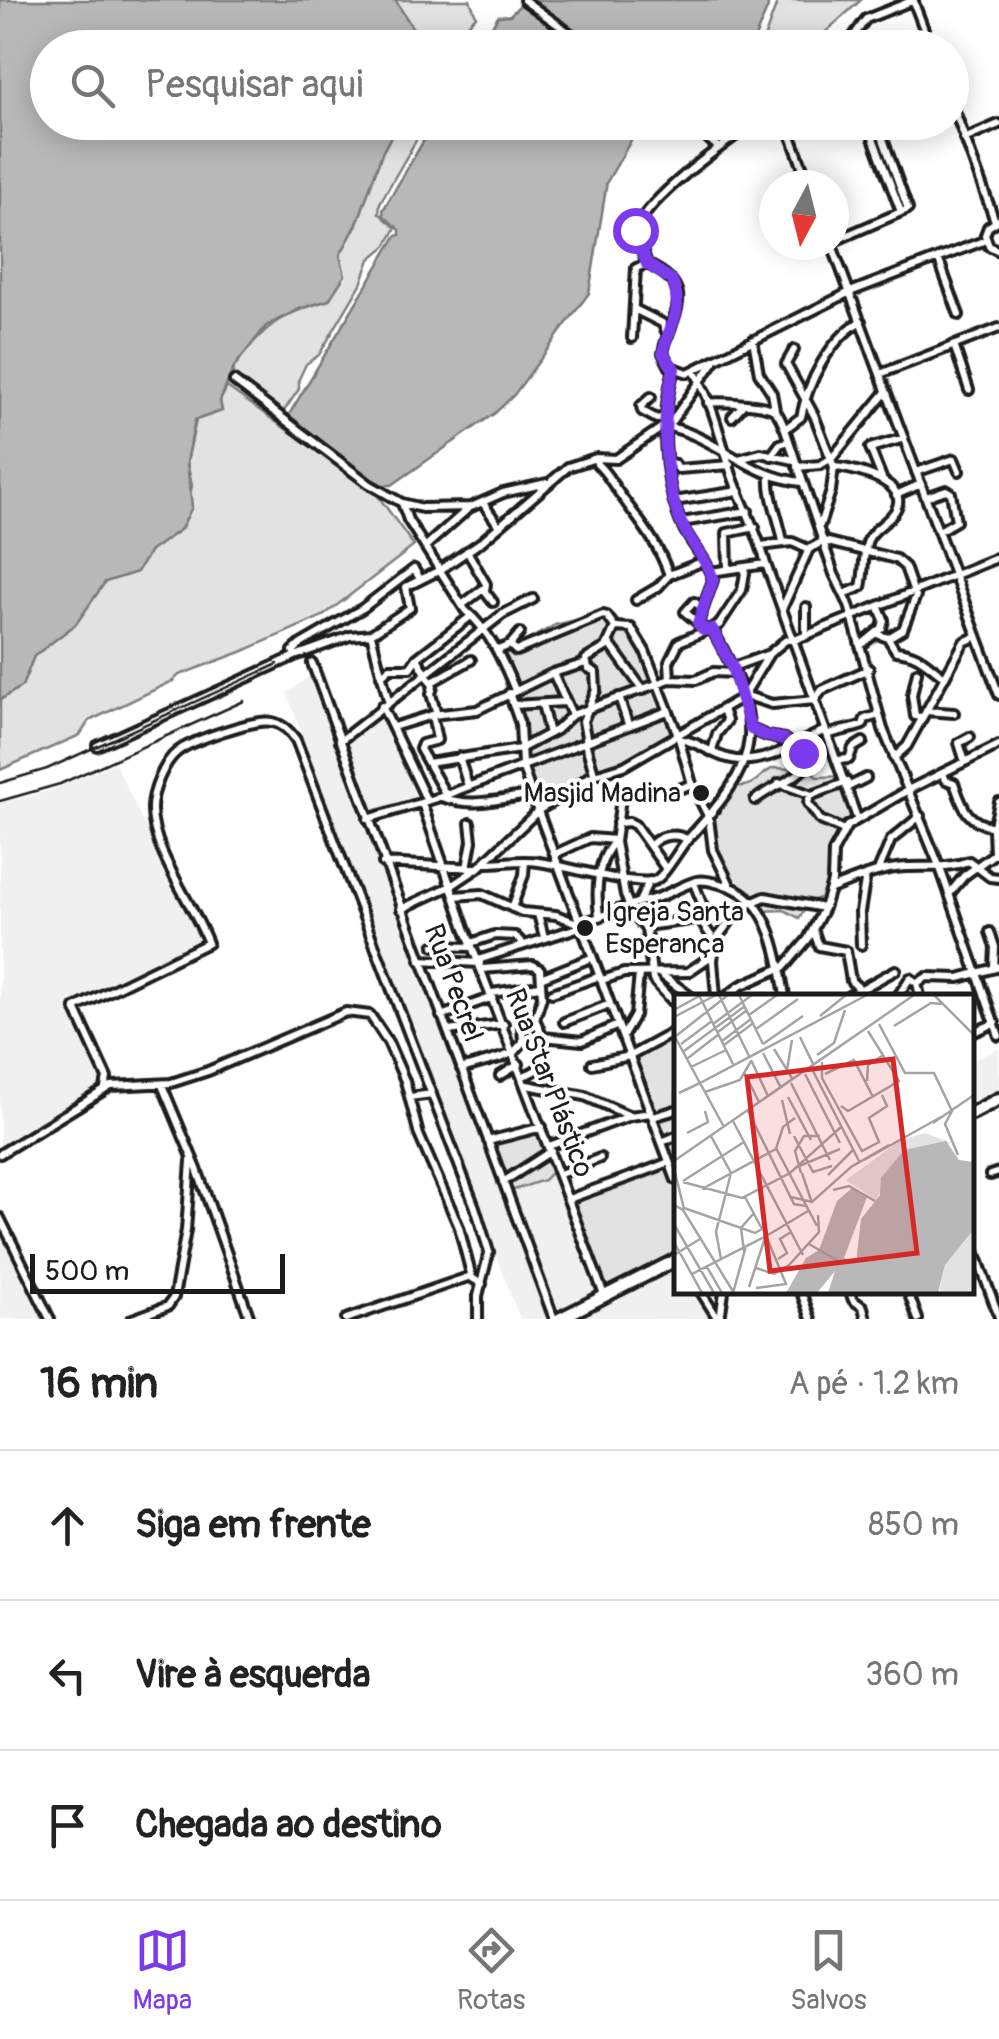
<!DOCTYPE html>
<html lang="pt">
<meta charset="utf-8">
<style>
:root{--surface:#fff;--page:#f6f6f6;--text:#222;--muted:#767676;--line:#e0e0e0;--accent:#7c3aed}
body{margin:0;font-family:Pangolin,sans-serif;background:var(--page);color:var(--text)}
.compass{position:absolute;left:759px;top:170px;width:90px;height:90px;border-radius:50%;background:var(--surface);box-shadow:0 5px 25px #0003;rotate:187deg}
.scale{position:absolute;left:30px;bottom:25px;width:255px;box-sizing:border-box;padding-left:10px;border:5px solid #1c1c1c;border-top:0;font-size:28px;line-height:35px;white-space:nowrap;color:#1c1c1c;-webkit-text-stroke:8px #fff;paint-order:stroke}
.stop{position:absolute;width:30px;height:30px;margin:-22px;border:8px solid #7c3aed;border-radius:50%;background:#fff}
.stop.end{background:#7c3aed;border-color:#fff;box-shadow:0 2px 10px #0008}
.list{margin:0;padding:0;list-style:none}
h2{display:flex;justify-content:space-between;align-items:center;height:130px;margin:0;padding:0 40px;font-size:42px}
h2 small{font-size:32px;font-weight:400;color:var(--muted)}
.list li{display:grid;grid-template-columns:65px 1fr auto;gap:30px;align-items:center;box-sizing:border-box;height:150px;padding:0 40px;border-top:2px solid var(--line)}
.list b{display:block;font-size:38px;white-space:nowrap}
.list em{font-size:32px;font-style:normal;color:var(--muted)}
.icon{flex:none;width:55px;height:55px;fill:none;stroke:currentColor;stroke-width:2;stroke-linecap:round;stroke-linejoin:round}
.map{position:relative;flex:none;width:999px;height:1319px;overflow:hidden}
.search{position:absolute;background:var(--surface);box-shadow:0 5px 25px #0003;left:30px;right:30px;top:30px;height:110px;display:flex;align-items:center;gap:25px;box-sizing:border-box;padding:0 35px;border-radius:55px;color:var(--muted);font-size:38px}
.sheet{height:580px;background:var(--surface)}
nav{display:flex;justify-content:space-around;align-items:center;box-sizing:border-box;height:140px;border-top:2px solid var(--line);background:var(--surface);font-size:28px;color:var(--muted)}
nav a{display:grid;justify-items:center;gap:5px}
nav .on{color:var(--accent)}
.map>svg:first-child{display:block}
.built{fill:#f0f0f0}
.green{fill:#e2e2e2;stroke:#7f7f7f;stroke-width:2.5}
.water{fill:#b8b8b8;stroke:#7a7a7a;stroke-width:2.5}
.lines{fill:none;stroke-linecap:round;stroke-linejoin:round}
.minor-casing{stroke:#1c1c1c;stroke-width:14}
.major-casing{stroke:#1c1c1c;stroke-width:18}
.minor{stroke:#fff;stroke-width:6}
.major{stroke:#fff;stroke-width:10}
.rail{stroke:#1c1c1c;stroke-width:2.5}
.route{stroke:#7c3aed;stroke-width:12}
.poi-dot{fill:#1c1c1c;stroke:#fff;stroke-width:4}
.labels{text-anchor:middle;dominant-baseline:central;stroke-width:8;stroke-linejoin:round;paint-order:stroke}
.poi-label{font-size:28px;fill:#1c1c1c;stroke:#fff;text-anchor:end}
.street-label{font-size:28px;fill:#1c1c1c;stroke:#fff}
.inset-road{fill:none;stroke:#a4a4a4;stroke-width:2.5}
.view{fill:#d62828;fill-opacity:0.15;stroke:#d62828;stroke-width:5}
.inset-edge{fill:none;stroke:#1c1c1c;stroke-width:5}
</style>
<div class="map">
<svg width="999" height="1319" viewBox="0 0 999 1319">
<rect width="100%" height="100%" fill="#fff"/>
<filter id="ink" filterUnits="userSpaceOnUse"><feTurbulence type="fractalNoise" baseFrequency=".01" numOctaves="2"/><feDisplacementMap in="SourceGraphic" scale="20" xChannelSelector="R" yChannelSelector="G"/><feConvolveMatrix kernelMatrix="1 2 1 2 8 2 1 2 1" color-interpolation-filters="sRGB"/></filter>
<g filter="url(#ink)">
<path class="built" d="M315,672L342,741L382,707L425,797L367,821L502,1187L552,1167L575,1226L676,1258L542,1319H520L340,843L287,693Z
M115,763L200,942L70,1006L105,1080L100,1090L0,1151V803L49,791Z
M999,1048V1093L972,1108V1061Z
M0,1228L2,1232L46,1319H0Z
M676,1264V1292H696L712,1319H570Z"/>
<path class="green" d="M470,0L476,16L464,28V47H407L415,32L395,0Z
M778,0H861L809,47H761Z
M398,123H426L380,203L379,213L396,228L386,246L370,259L361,284L319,355L306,364L299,379V389L284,411L233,376L234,367C264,325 279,315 329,300L340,255L357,224L382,153Z
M227,387L376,493L414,546L323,616L241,652L179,675L173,681L89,721L80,735L0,770V700L22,686L34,656L76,624L105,582L136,572L150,551L181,529L192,486L187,462L196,420L222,411L220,401Z
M608,612L619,622L631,623C659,651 666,701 677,738L629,770L593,781L572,797L537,811C513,781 521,760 515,727C512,708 503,667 493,651L506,642L517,646L555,625Z
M774,768L811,770L817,777L850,776L854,785L853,817C827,840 837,868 825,896L811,901L799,918L784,910L761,911C727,880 717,863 711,816L737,786C756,788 758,774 774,768Z
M676,1032V1258L605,1293L568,1202L669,1163L630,1054Z
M543,1126L556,1168L544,1180L508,1192L488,1139L518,1128Z"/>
<path class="water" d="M0,0H395L415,32L407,48H48V122L398,123L382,153L357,224L340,255L345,275L329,300L299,309L266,326L234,367L220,401L222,411L195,420L187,462L192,507L181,529L150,551L137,572L105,582L76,624L34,656L22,686L0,700Z
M526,0H767L768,7L751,47L589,48Z
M521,4L528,5L585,48H479L498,16L510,15Z
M434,123H641L607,182L589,293L514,395L495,413L392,485H373L287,418L396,236L400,235V230L384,216L383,210Z"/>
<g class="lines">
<defs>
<path id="minor" d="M524,0L590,48
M913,0L931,48
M845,48L866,19L914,0
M952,103L995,221
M689,122L719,148
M786,122L809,185
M867,122L901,212
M964,139L999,124
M999,220L988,227L985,235L989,246L999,251
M834,241L908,209L877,122
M832,245L999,695
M938,258L959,315
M647,264C702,289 669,316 663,353L670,367L688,373L850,292L986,240
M647,264L635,230C652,194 721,146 755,122
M634,309L662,323L668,335
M632,338L636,268L647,264
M753,340L759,373L772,393L775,410
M954,345L969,390
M794,350L786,364L814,415L834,467L831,491L820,525
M674,369C661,416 662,472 679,518C686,540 707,557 713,580L698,623L704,629
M694,371C713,402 721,441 732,475C743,506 758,533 766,564L857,818
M880,374L999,328
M234,381L369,484L402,503L422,508L471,507L503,493L547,483
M651,397L641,406L642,411L657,419L665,417
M708,403C718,401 763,404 772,409C779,412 781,421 785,429L834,574L849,605L883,729L940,868L999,1036
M732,417L742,406
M669,425L714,362
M785,429L801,417C808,382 829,340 861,321
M771,456L780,444L789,441
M596,458L597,464C607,473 609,479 617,490C638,520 656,538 669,575
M739,459L761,453L794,460
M668,463L675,464L678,469L730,465
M797,467L820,465L832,458L886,392
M834,467C852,468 913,482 895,511C888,523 873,528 868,540C862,556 865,571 861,587L844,594
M916,472L954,459L959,471
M770,476C768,495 780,521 783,542
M882,478L870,448L904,438
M896,495L921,484
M926,497L946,490L951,493L956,521L939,531
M674,501L739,491
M402,503L408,520L465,610C490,631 503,661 515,690
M483,503L499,526
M682,522L748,511
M426,546L470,507
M761,546L792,542L808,549
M467,551L486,584L485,590
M728,569L727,533L755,527
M711,572L766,564
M636,600L658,587L669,575L704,561
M462,605L483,589L493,602
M783,607L809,549L824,541L896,559L905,567L914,593
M698,623L685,612L694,602L703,608
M371,634L388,700
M877,634L888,638L896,651C920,653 926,664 945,677
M806,636V607
M888,638L903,629L916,596
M609,643L643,690
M510,645L520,633
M860,646L882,628L884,620L879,608
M498,650L510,645L516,651L603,615L607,616L615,627L631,628L645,651L678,735L692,784L709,818L713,850L730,885
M295,656L293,651L301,644L363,608L414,569L420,579
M417,658L433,686L431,694L437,715
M312,663L554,1319
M733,667L769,654
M917,672L912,695L915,716L923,717
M553,673L572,715
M381,676L390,668H410L417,658L471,616
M670,679L669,662L679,642L719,625L742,590L746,567
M432,682L471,660
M509,693L520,724L522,765L532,795L676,1180
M744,695L772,704L815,700L822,690L869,669
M619,697L628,724
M542,704L549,734
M513,705L564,702
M382,706L427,801
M926,711L954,713
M432,715L437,740L422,744L420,749L446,795
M393,727L432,715L477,710L553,673L586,663
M751,729L767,736L784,739L811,759C802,778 773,785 755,800
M827,735C840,730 850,730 863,725L865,719L879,715
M679,739C698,741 707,752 724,757C759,769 795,745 825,730
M340,741L503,614L533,599
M585,742L594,773
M587,742L583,721L596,690L595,672L588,668L586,659L606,647L615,627
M97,746L295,656L350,636L371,634L410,608L406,587L440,570L481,542L568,467L596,458L616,459L664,426C713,434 748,477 802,482
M712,751L717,734L727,721L723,709
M459,757L468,786
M894,758L907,746L964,642L977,636
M838,760L849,759L853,748L863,742
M965,762L959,743L970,737
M428,763L520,749L556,730L572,715L670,679L696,680L713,672L734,673
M942,773L946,780L954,783C963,808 967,823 994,827
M779,783L812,795L847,782
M848,787L866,778
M810,795L808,803L820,820L844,830
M441,797C476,809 498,798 532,795
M422,803L465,928L604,1295
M368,819L446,795L668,711
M617,823L629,822L635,825L666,869
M651,845C660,835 676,832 688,840
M555,854L590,838L615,840
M383,863L476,868
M485,863C503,863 521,859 539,862C567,866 628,885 653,881C663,879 679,849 687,840C763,759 767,727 712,629
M467,868L472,841L470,823
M878,871L891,840L920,816
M694,883L703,906L699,919
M831,889C856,879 880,868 907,867C929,866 947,869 969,861L990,877L999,878
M950,893L964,876L994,854L993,830L999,802
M454,896L482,894L522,912L556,915L580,924L639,902L649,881
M639,902C661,900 676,887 697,881C705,879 712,882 720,884C770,893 778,955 785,996
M512,908L524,875L525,861
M401,909L451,886L478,868L539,810L572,791L588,777L624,766L743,697L769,654L786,640L797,639L999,557
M538,914L544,937
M599,916C596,892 597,861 614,842
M645,926L699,919L714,940
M813,929L819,946L846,951L851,981L860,989
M990,932L995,947L994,967
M471,943L495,935L515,936L523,944
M861,945L860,912L866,875
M434,946L472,947
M420,960L480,963
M478,960L580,927
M482,969L533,965L540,969L542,997L535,1019C546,1043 555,1066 523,1076
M659,973L690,996
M543,977L591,958
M602,980L624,973L688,972L713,955
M917,983L927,977L959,978L999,967
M492,993L540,986
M552,993L600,976
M716,996L713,961L715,941L740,908L765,897L824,908
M727,996L740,986L785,966L808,939L824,908L832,882L833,852L847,826L910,789L999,745
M849,996L896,970
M898,996L910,978L917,983L920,996
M676,1005L653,980L646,929L632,913L625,895L615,842L621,798L639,792L669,793L692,784
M441,1016L493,997
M564,1022L610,1004
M448,1031L504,1024
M972,1033L995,1023
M623,1036L635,1015L639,974
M543,1037L582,1041L618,1025
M592,1064L630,1056L676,1031
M461,1069L503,1057L514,1052L523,1042L522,1026L536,1015
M500,1076L519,1064
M162,1085L197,1169L250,1319
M527,1085L585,1096L630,1116
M105,1088L107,1078L75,1008L208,943C193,903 151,850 152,808C152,792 164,762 177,752C190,741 256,718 272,722C282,724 290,731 296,740L475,1207L489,1252L478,1296V1319
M410,1097L432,1094
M653,1117L676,1110
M488,1141L542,1127
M662,1142L676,1136
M549,1146L630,1116L651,1113
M0,1154L111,1086L171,1083L208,1071L346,1012L370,1015L388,1042L405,1081L419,1135L459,1227L472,1278L482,1284
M560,1174L600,1158
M990,1175L999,1172
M503,1182L551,1151
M569,1199C603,1186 636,1176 669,1162
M0,1218L50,1319
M972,1243L999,1317
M701,1292L718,1319
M801,1292L811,1319
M850,1292L853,1300L863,1307L866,1319
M908,1292L918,1319
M132,1319L168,1306L174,1297L186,1230L191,1161
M346,1319L471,1276
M720,1319L724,1292"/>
<path id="major" d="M972,1113L999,1099
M559,1319L676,1260"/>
</defs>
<use href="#minor" class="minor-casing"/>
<use href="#major" class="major-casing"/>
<use href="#minor" class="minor"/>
<use href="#major" class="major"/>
<path class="rail" d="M0,783L47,769L278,664
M0,801L60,784L244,701"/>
</g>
</g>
<g class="lines" filter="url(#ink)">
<path class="route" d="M635,230L647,264L672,280C685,315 669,322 663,353L674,369C661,415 662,472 679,518C687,540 707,557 713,580L698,623L704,630L712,629L732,667L751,729L767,736L784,739L803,753"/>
</g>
<g class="poi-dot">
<circle cx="701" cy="793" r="10"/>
<circle cx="585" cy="928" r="10"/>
</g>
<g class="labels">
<g class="poi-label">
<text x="681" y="793">Masjid Madina</text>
<text x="605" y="912" text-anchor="start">Igreja Santa<tspan x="605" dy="32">Esperança</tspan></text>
</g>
<g class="street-label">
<text transform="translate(453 983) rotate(70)">Rua Pecrel</text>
<text transform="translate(549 1083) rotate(69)">Rua Star Plástico</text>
</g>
</g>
<g transform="translate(674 994)">
<rect width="300" height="300" fill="#fff"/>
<path d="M251,139L278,149L236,155L220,169L202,206L172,186L227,146ZM300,235V299H265L271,271Z" fill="#e2e2e2"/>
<path d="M272,147L285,166L300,168V235L271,271L264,299H154L161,277L143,299H112L132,264L145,256L163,207L178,194L193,203L170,264L182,269L187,225L206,201L207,184L230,156Z" fill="#b8b8b8"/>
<path class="inset-road" d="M25,1L59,70M45,1L75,62M65,1L89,50M260,1L300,41M0,16L27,1M75,21L103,1M146,22L172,1M0,23L42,1M39,30L78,1M205,30L231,79H260L278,117L271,130L284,161M220,32L257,9L268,10M82,35L124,5M44,38L73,16M0,41L26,89L193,1M2,42L54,1M126,43L140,72M48,47L77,25M7,50L38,27M89,50L129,22M50,51L78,30M100,55L118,84M10,57L71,12M89,59L107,94M143,61L160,49L171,16M14,64L45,40M77,66L94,102M148,68V84L188,157L205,148L195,124L213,112L208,101M17,73L52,56M138,75L185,167M113,76L118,46M70,78L85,108M131,80L166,149M151,80L180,66L199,103M193,87L194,71L208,62M117,89L156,166M31,98L66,86L77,67M5,99L26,89L50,133M114,103L137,146M108,106L116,140M167,112L174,117L225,87L194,37M74,117L120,210L132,212M59,127L129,261M259,129L300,101M13,139L34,128L31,117M37,142L57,179L42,238L47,265M120,142L139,178L158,172M102,154L143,232M190,166L267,123M0,167L240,1M123,173L166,155M0,174L10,215M127,179L121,157L130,142H146M128,179L138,209M154,181L179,156M9,187L70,148M9,188L68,204L116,179L167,133M28,195L102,155L109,133L121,124M159,196L175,192L201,207M71,203L88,235M117,203L138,208L177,173L215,151M0,211L9,216L60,299M10,214L81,239L88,235M0,230L40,299M94,241L134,217M0,248L28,299M135,250L166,268M70,257L67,234L80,219M0,261L26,245M104,265L113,259L106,245L117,238M33,273L48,299M82,274L100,280L115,271L145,238L144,221M18,280L90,243M75,293L91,244M82,294L112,290L93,244M59,299L72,252"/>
<path class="view" d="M219,65L243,259L96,277L73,83Z"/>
<rect width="300" height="300" class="inset-edge"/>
</g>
</svg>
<svg class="compass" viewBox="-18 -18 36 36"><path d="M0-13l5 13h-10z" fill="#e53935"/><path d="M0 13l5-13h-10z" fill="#767676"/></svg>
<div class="scale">500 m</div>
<div class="stop" style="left:635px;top:230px"></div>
<div class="stop end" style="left:803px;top:753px"></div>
<div class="search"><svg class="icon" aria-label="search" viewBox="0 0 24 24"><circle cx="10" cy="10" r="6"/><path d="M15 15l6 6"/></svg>Pesquisar aqui</div>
</div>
<section class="sheet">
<h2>16 min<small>A pé · 1.2 km</small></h2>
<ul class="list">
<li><svg class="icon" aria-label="ahead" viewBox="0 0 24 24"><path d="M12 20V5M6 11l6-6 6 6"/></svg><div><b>Siga em frente</b></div><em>850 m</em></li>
<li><svg class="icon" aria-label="left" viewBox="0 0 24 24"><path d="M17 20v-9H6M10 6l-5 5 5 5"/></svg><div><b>Vire à esquerda</b></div><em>360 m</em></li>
<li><svg class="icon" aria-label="arrive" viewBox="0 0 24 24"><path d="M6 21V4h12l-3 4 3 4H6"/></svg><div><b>Chegada ao destino</b></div></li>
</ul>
</section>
<nav>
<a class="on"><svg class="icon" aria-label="map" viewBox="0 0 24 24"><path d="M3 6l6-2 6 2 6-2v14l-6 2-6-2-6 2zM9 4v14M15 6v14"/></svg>Mapa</a>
<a><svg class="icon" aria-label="directions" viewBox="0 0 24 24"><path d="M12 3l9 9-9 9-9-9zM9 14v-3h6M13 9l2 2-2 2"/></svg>Rotas</a>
<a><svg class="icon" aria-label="saved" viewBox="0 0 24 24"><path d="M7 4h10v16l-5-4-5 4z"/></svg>Salvos</a>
</nav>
